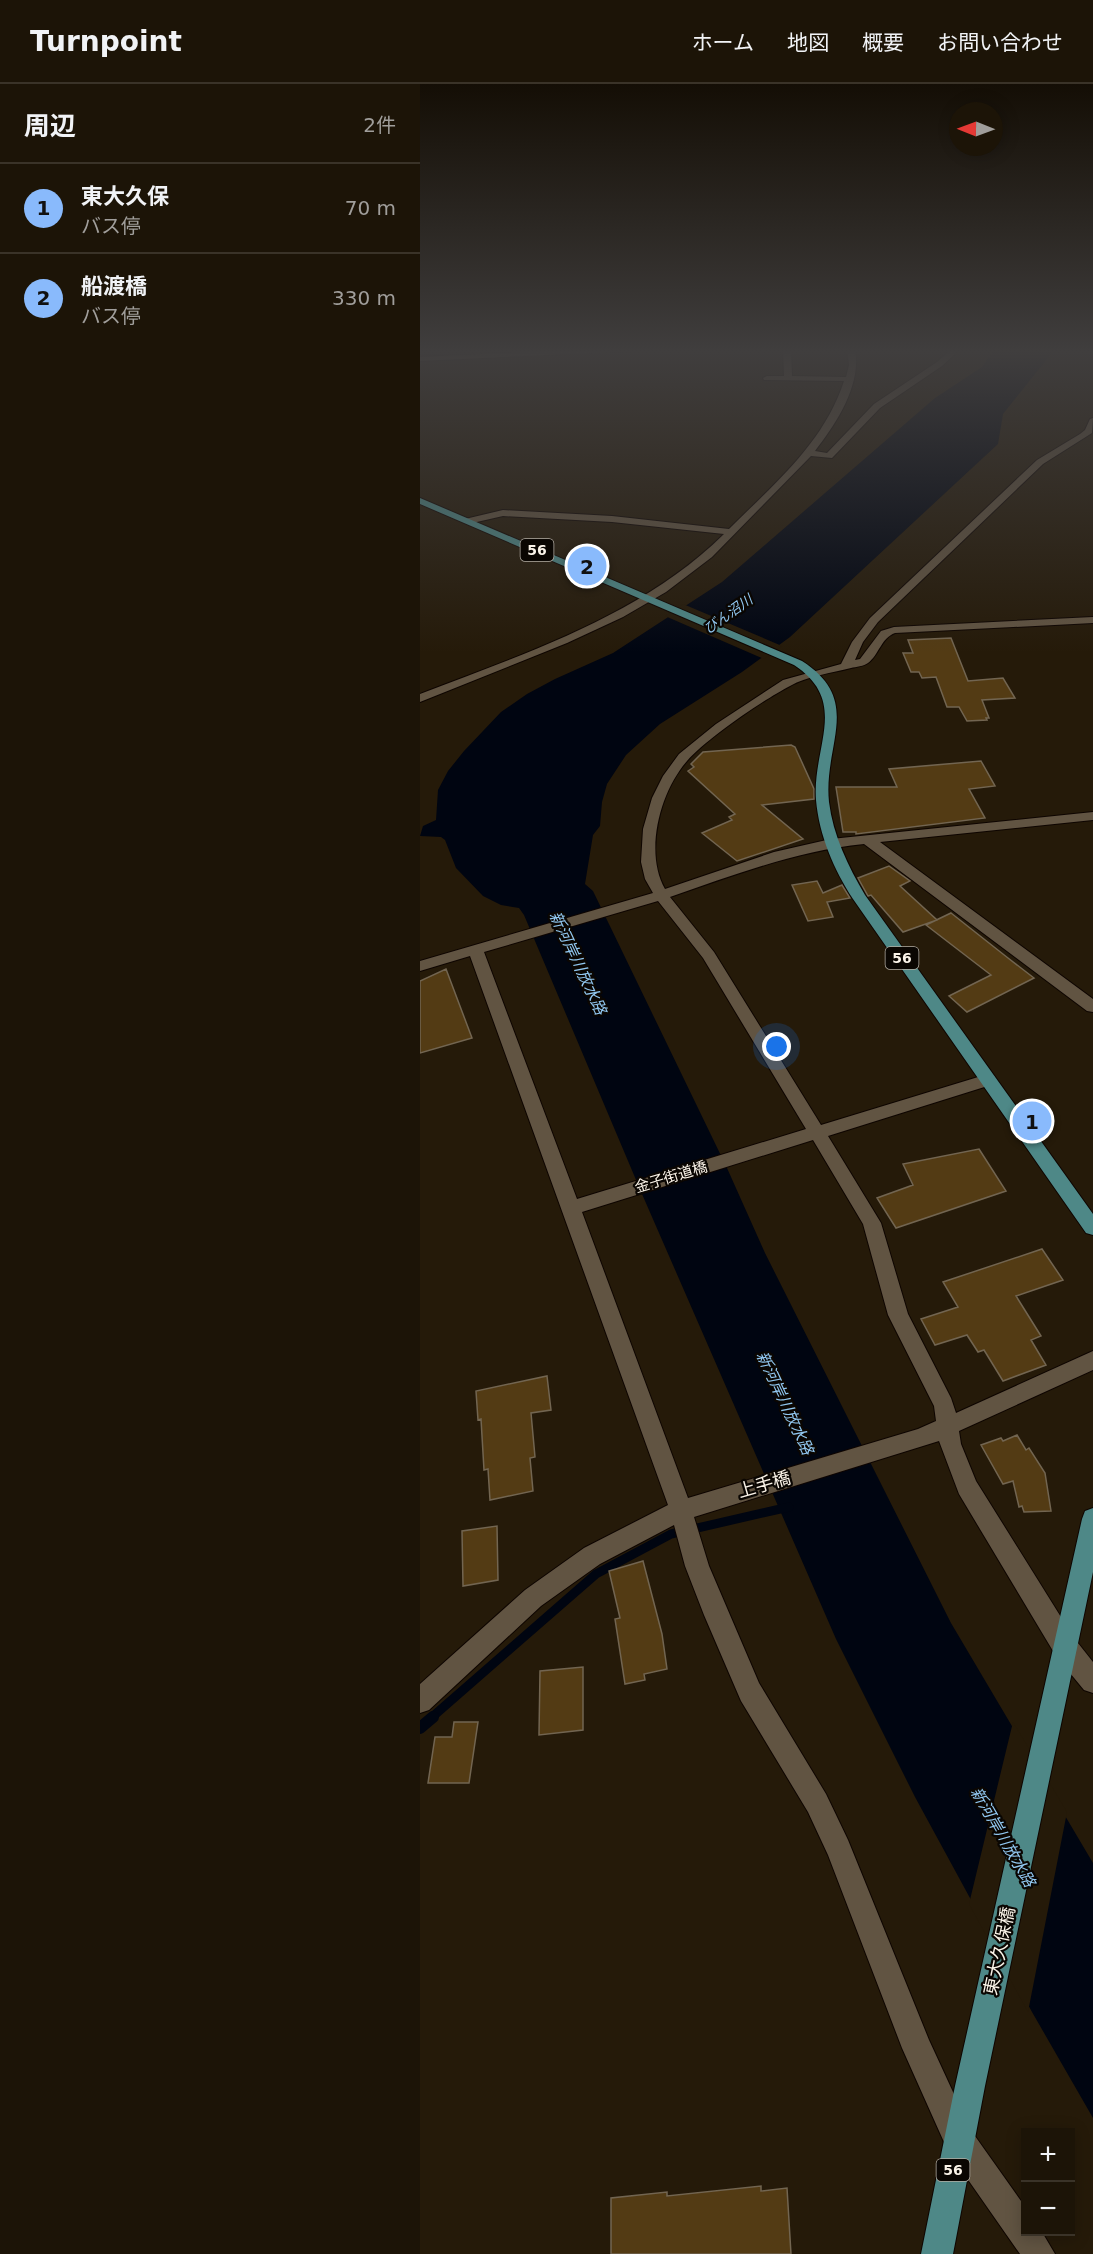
<!DOCTYPE html>
<html lang="ja">
<meta charset="utf-8">
<style>
:root{--surface:#1c1407;--page:#292115;--text:#f1f3f6;--muted:#a09e9b;--line:#3a3328;--accent:#89bafc}
body{margin:0;font-family:"DejaVu Sans","Noto Sans JP",sans-serif;background:var(--page);color:var(--text)}
.controls{position:absolute;right:18px;bottom:18px;display:grid;overflow:hidden;border-radius:0px;box-shadow:0 3px 15px #0003}
.controls button{width:54px;height:54px;display:grid;place-items:center;padding:0;border:0;border-bottom:2px solid var(--line);background:var(--surface);color:var(--text);font:30px sans-serif}
.compass{position:absolute;left:529px;top:18px;width:54px;height:54px;border-radius:50%;background:var(--surface);box-shadow:0 3px 15px #0003;rotate:271deg}
.you{position:absolute;left:357px;top:963px;width:21px;height:21px;margin:-15px;border:4px solid #fff;border-radius:50%;background:#1a73e8;box-shadow:0 0 0 9px #1a73e833}
.badge{display:grid;place-items:center;width:39px;height:39px;border-radius:50%;background:var(--accent);color:#111;font-size:20px;font-weight:700}
.pin{position:absolute;translate:-50% -50%;border:3px solid #fff;box-shadow:0 2px 6px #0006}
.list{margin:0;padding:0;list-style:none}
h2{display:flex;justify-content:space-between;align-items:center;height:78px;margin:0;padding:0 24px;font-size:26px}
h2 small{font-size:20px;font-weight:400;color:var(--muted)}
.list li{display:grid;grid-template-columns:39px 1fr auto;gap:18px;align-items:center;box-sizing:border-box;height:90px;padding:0 24px;border-top:2px solid var(--line)}
.list b{display:block;font-size:22px;white-space:nowrap}
.list p{margin:0;font-size:20px;white-space:nowrap;color:var(--muted)}
.list em{font-size:20px;font-style:normal;color:var(--muted)}
.map{position:relative;flex:none;width:673px;height:2170px;overflow:hidden}
header{display:flex;align-items:center;gap:36px;box-sizing:border-box;height:84px;padding:0 30px;background:var(--surface);border-bottom:2px solid var(--line)}
header strong{font-size:28px}
nav{display:flex;gap:33px;margin-inline-start:auto;font-size:21px}
main{display:flex}
aside{flex:1;background:var(--surface)}
.map>svg:first-child{display:block}
.water{fill:#000511}
.pier{fill:#251a09}
.lines{fill:none;stroke-linecap:round;stroke-linejoin:round}
.stream-far1{stroke:#000511;stroke-width:9}
.stream{stroke:#000511;stroke-width:12}
.building{fill:#533b14;stroke:#726551;stroke-width:1.5}
.minor-casing{stroke:#0e0500;stroke-width:2}
.major-casing{stroke:#0e0500;stroke-width:2}
.minor{fill:#615442;fill-rule:evenodd}
.major{fill:#4e8887;fill-rule:evenodd}
.labels{text-anchor:middle;dominant-baseline:central;stroke-width:4.5;stroke-linejoin:round;paint-order:stroke}
.shield{fill:#0a0602;stroke:#b3ada4;stroke-width:1.5}
.shield-label{font-size:14px;font-weight:bold;fill:#fbf4e9}
.far-water-label{font-size:14px;font-style:italic;fill:#91c7f0;stroke:#0a0602}
.street-label{font-size:15px;fill:#fbf4e9;stroke:#0a0602}
.water-label{font-size:16px;font-style:italic;fill:#91c7f0;stroke:#0a0602}
.near-street-label{font-size:18px;fill:#fbf4e9;stroke:#0a0602}
</style>
<header>
<strong>Turnpoint</strong>
<nav><a>ホーム</a><a>地図</a><a>概要</a><a>お問い合わせ</a></nav>
</header>
<main>
<aside>
<h2>周辺<small>2件</small></h2>
<ul class="list">
<li><span class="badge">1</span><div><b>東大久保</b><p>バス停</p></div><em>70 m</em></li>
<li><span class="badge">2</span><div><b>船渡橋</b><p>バス停</p></div><em>330 m</em></li>
</ul>
</aside>
<div class="map">
<svg width="673" height="2170" viewBox="0 0 673 2170">
<rect width="100%" height="100%" fill="#251a09"/>
<path class="water" d="M575,265H635L583,330L578,360L370,553L322,588L240,640L206,671L187,700L182,718L180,742L173,751L165,800L173,807L307,1084L345,1169L531,1539L673,1779V2034L612,1928L495,1713L416,1555L222,1110L104,831L99,824L81,821L63,812L36,784L25,756L21,753L0,752L3,742L16,736L18,706L28,687L44,667L81,628L107,610L135,595L193,569L302,498L515,314L562,283Z"/>
<path class="pier" d="M263,520L362,562L344,575L245,532Z
M593,1638L647,1728L608,1928L549,1820Z"/>
<g class="lines">
<path class="stream-far1" d="M11,1634L176,1490L251,1450L369,1423"/>
<path class="stream" d="M0,1644L13,1633"/>
</g>
<path class="building" d="M531,554L548,597L583,594L595,614L562,616L569,634H566L567,636L547,637L539,623H527L516,593L502,594L499,588H491L483,569H493L488,556Z
M371,661L375,663L394,705V715L342,721L383,755L317,777L282,749L312,736L309,733L315,730L268,687L274,683L271,680L283,668Z
M561,677L575,702L549,705L565,734L436,750V748H423L416,703H477L469,685Z
M469,782L490,797L480,802L517,836L483,848L451,811L448,812L438,794Z
M397,797L403,809L422,801L430,814L407,818L413,833L388,837L372,801Z
M531,829L588,874L614,894L547,928L529,912L571,891L506,841Z
M26,885L52,954L0,969V897Z
M559,1065L586,1107L476,1144L457,1114L493,1101L483,1080Z
M622,1165L643,1196L596,1212L621,1252L611,1256L626,1281L583,1297L564,1266L558,1268L547,1251L515,1261L501,1235L538,1223L523,1198Z
M127,1292L131,1326L111,1329L115,1373L110,1374L113,1407L70,1416L68,1385L64,1386L61,1335L58,1336L56,1307Z
M597,1351L606,1366L609,1364L625,1389L631,1427L604,1428L602,1422L599,1423L593,1397L583,1400L561,1361L581,1354L583,1357Z
M77,1442L78,1496L43,1502L42,1447Z
M223,1477L242,1550L247,1585L224,1590L225,1596L205,1600L195,1535L200,1534L189,1487Z
M163,1583V1646L119,1651L120,1587Z
M34,1638H58L49,1699H8L15,1653H32Z
M341,2102V2107L367,2104L371,2170H191V2114L247,2108V2112Z"/>
<g class="lines">
<defs>
<path id="minor" d="M171,265H217L213,267L0,277V273Z
M363,265H371L372,292L426,293L429,281L427,265H435C442,301 416,340 395,367L407,369L454,320L517,278L532,265H540L522,282L460,324L412,374L391,372L292,473L246,508L203,533L147,559L0,618V610C106,569 221,532 304,450L192,438L83,432L48,440L43,437L45,435L83,426L192,432L309,445C354,400 404,359 424,297L344,296L343,294L347,292H364Z
M673,334L672,349L623,380L458,538L443,558L435,576L440,575L461,547L474,543L673,533V539L475,549C461,554 459,571 448,579C444,582 436,583 431,584C412,589 387,592 370,602C343,616 286,655 267,677C240,708 224,768 245,805L354,768L411,755L673,728V736L460,758L673,915V928L667,927L444,760C376,767 314,791 250,813L294,868L401,1041L568,990L574,992L576,996L574,1000L408,1052L461,1139L488,1230L531,1314L536,1329L673,1267V1286L539,1347L541,1360L556,1397L654,1554L673,1578V1609L664,1606L636,1572L539,1410L519,1357L274,1433L289,1482L339,1599L406,1710L428,1756L509,1956L550,2045L606,2124V2148H622L635,2170H600L528,2067L482,1964L408,1771L388,1728L321,1617L284,1531L265,1482L254,1441L180,1480L121,1522L9,1626L0,1629V1600L105,1506L164,1464L248,1421L50,872L0,887V877L233,809L225,795L221,778L223,745L232,714L243,692L259,670L296,640L363,596L421,580L432,558L450,534L617,376L660,350L665,346L670,335ZM238,817L283,874L386,1045L157,1115L64,868ZM393,1056L443,1140L468,1231L514,1322L516,1337L498,1345L268,1414L162,1128Z"/>
<path id="major" d="M0,414L382,577C444,617 403,660 409,718C413,751 428,782 445,811L673,1130V1151L666,1149L433,815C414,786 399,751 396,716C392,662 430,618 374,581L0,420Z
M673,1424V1488L565,2002L533,2170H501L535,2002L662,1435L665,1427Z"/>
</defs>
<use href="#minor" class="minor-casing"/>
<use href="#major" class="major-casing"/>
<use href="#minor" class="minor"/>
<use href="#major" class="major"/>
</g>
<linearGradient id="sky" x2="0" y2="1"><stop stop-color="#140e05"/><stop offset="0.47" stop-color="#403e3e"/><stop offset="1" stop-color="#403e3e" stop-opacity="0"/></linearGradient>
<rect width="673" height="569" fill="url(#sky)"/>
<g class="labels">
<g class="shield">
<rect x="100.5" y="455" width="33" height="22" rx="4.5"/>
<rect x="465.5" y="863" width="33" height="22" rx="4.5"/>
<rect x="516.5" y="2075" width="33" height="22" rx="4.5"/>
</g>
<g class="shield-label">
<text x="117" y="466">56</text>
<text x="482" y="874">56</text>
<text x="533" y="2086">56</text>
</g>
<g class="far-water-label">
<text transform="translate(308 530) rotate(-35)">びん沼川</text>
</g>
<g class="street-label">
<text transform="translate(251 1093) rotate(-17)">金子街道橋</text>
</g>
<g class="water-label">
<text transform="translate(158 879) rotate(65)">新河岸川放水路</text>
<text transform="translate(365 1319) rotate(65)">新河岸川放水路</text>
<text transform="translate(583 1753) rotate(60)">新河岸川放水路</text>
</g>
<g class="near-street-label">
<text transform="translate(344 1400) rotate(-16)">上手橋</text>
<text transform="translate(579 1867) rotate(-78)">東大久保橋</text>
</g>
</g>
</svg>
<div class="controls">
<button>+</button>
<button>−</button>
</div>
<svg class="compass" viewBox="-18 -18 36 36"><path d="M0-13l5 13h-10z" fill="#e53935"/><path d="M0 13l5-13h-10z" fill="#a09e9b"/></svg>
<div class="you"></div>
<div class="pin badge" style="left:612px;top:1037px">1</div>
<div class="pin badge" style="left:167px;top:482px">2</div>
</div>
</main>
